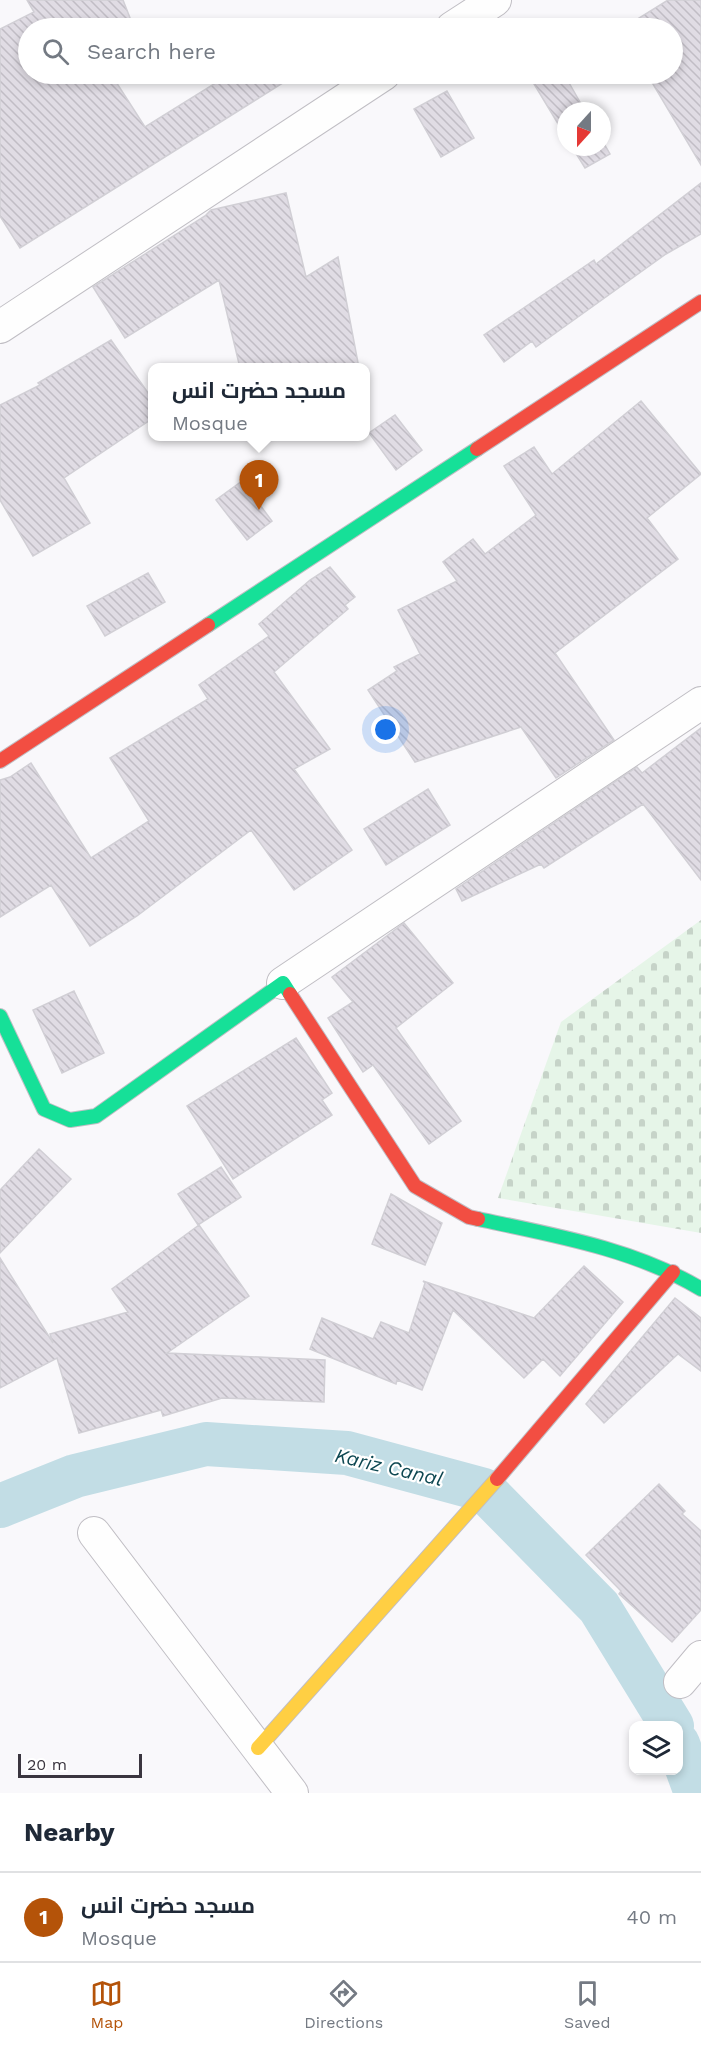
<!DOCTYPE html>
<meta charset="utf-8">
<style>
:root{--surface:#fff;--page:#f6f6f7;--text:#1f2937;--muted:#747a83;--line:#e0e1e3;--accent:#b45309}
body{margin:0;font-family:"Work Sans",Cairo,sans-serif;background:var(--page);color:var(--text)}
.controls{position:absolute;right:18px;bottom:18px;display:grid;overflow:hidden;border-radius:12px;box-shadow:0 3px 9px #0003}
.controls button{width:54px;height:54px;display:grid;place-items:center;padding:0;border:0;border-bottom:2px solid var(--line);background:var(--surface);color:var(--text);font:30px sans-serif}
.compass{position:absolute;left:557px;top:102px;width:54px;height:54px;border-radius:50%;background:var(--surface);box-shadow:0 3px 9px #0003;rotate:201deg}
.scale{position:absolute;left:18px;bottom:15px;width:124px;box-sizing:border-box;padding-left:6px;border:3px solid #3a353f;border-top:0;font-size:16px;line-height:21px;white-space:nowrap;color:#3a353f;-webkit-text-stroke:4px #fff;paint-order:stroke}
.you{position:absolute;left:386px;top:730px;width:21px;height:21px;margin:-15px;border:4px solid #fff;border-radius:50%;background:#1a73e8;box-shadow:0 0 0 9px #1a73e833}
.badge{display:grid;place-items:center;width:39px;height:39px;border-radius:50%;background:var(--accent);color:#fff;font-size:20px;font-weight:700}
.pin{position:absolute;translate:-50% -50px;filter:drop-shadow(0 2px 3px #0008)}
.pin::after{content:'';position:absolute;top:32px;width:21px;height:18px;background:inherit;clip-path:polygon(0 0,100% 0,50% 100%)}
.popup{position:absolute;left:148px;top:363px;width:222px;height:78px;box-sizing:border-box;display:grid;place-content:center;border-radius:12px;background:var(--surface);filter:drop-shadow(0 2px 4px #0005);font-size:20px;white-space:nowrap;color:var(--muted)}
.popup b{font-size:22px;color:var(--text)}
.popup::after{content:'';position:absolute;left:50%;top:100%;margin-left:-12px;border:12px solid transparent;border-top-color:var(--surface)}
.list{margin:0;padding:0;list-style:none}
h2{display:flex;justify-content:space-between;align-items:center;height:78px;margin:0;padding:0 24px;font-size:26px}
h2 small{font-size:20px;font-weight:400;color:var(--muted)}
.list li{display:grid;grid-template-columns:39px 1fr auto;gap:18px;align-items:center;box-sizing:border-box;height:90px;padding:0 24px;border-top:2px solid var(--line)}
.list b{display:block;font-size:22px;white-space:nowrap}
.list p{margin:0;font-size:20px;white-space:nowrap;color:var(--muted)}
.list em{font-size:20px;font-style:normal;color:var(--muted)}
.icon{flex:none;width:33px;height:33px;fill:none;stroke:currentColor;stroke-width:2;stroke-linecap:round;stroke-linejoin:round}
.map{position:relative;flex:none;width:701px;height:1793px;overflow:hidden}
.search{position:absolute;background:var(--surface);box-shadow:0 3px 9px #0003;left:18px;right:18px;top:18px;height:66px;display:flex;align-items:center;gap:15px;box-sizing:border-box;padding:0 21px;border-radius:33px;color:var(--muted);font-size:22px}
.sheet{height:168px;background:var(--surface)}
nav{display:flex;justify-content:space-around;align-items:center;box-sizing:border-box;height:84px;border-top:2px solid var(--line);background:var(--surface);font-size:16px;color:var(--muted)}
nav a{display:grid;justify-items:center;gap:3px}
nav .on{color:var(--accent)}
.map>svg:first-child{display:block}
.cemetery{fill:url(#cemetery-stones)}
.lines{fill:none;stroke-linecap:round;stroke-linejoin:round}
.canal{stroke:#c2dde5;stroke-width:44}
.building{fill:url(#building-back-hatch);stroke:#d1cfd5;stroke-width:1.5}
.street-casing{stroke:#c0bec4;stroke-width:34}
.fast-casing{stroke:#c0bec4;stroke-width:16}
.slow-casing{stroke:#c0bec4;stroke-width:16}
.jam-casing{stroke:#c0bec4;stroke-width:16}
.street{stroke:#fefefe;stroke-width:32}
.fast{stroke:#16e098;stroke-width:14}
.slow{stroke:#ffcf43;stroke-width:14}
.jam{stroke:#f24e42;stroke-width:14}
.labels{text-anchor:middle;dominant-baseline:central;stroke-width:4.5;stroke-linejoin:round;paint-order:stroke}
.water-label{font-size:20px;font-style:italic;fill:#0d4751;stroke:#fff}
</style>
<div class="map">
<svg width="701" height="1793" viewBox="0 0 701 1793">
<defs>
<pattern id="cemetery-stones" width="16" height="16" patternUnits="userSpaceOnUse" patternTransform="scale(1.5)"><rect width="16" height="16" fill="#e6f5e8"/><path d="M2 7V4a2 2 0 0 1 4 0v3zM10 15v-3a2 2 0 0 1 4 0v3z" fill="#c6d3c8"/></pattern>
<pattern id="building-back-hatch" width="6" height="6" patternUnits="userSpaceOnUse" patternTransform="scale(1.5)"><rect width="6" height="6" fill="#e0dce4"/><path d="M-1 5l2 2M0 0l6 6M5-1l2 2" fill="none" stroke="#c1bdc5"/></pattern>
</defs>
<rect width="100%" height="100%" fill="#f9f8fb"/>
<path class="cemetery" d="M701,920V1233L498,1198L561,1022Z"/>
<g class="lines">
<path class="canal" d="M0,1506L75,1476L206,1444L347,1453L484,1490L599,1607L672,1726
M678,1744L696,1793"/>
</g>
<path class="building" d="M27,0H123L134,28H28V74H111L145,127L230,74H297L20,248L0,216V29L34,12Z
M668,0H701V165L647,74H672V28H623Z
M551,74H564L585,111H566V137L534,84Z
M447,91L474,138L441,157L414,109Z
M602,140L610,154L585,168L572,147H602Z
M701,183V234L666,254L536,347L532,341L504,362L484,335L594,260L596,264Z
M286,193L306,277L338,257L359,368H240L219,280L125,338L93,287L205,216L211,210Z
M111,340L153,400V418L64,478L90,523L33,556L0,500V405L40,385L38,383Z
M641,401L701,474L647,518L678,559L555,653L614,740L556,778L521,727L415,762L368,690L397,671L394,667L420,654L398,610L457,581L443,562L473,539L485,554L536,515L504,466L534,447L552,474Z
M395,415L422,450L396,470L369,433Z
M242,481L272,521L247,540L216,500Z
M330,567L355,597L345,605L348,609L274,672L330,749L294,769L352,850L294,890L251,830L137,916L90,946L51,885L0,917V780L10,777L31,763L91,858L149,821L110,758L208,699L199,685L269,636L259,624L310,580Z
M148,573L165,602L105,636L87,606Z
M701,728V880L643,804L544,868L541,864L462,901L456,889L637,767L642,773Z
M428,789L450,825L386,865L364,829Z
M404,923L453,983L396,1028L461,1121L429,1144L373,1065L363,1072L328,1018L353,1002L332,977Z
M74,991L104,1053L62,1073L33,1010Z
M296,1038L332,1093L322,1100L332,1115L233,1179L187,1106Z
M39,1149L71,1179L0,1253V1190Z
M221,1167L241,1197L198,1225L178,1194Z
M391,1194L442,1223L425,1265L372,1244Z
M199,1225L249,1296L167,1353L325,1360L324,1402L222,1398L163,1416L161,1410L79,1433L57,1358L0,1388V1258L53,1343L50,1334L128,1312L112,1289Z
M584,1266L623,1302L560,1376L543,1359L524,1378L453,1310L422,1390L397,1380L396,1384L310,1349L322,1318L373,1339L381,1322L409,1333L425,1283L423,1281L534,1318Z
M675,1298L701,1318V1371L678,1354L604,1423L586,1404Z
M659,1484L685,1511L682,1514L701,1531V1610L672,1642L619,1594L621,1591L586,1555Z"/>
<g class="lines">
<defs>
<path id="street" d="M452,28L495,0
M0,327L384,74
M283,983L701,703
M94,1533L292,1793
M680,1682L701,1657"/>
<path id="fast" d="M208,625L477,449
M0,1016L44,1109L70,1120L96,1116L283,983L290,994
M478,1219C553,1235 635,1249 701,1289"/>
<path id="slow" d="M258,1748L497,1479"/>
<path id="jam" d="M477,449L701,302
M0,761L208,625
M290,994L415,1186L469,1217L478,1219
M497,1479L673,1272"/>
</defs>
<use href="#street" class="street-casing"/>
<use href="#fast" class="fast-casing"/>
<use href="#slow" class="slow-casing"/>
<use href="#jam" class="jam-casing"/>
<use href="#street" class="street"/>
<use href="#fast" class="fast"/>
<use href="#slow" class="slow"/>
<use href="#jam" class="jam"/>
</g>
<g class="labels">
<g class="water-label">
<text transform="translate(389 1467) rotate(13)">Kariz Canal</text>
</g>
</g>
</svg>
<div class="controls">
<button><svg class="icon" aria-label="layers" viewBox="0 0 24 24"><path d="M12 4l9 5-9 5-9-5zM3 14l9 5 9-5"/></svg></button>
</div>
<svg class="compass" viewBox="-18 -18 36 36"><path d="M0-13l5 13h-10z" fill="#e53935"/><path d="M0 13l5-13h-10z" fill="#747a83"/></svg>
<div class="scale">20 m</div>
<div class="you"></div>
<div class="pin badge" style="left:259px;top:510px">1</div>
<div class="popup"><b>مسجد حضرت انس</b>Mosque</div>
<div class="search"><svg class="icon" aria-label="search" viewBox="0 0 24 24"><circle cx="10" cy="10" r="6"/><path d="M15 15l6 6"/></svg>Search here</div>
</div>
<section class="sheet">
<h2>Nearby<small></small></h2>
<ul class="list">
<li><span class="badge">1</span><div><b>مسجد حضرت انس</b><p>Mosque</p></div><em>40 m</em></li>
</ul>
</section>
<nav>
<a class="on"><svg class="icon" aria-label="map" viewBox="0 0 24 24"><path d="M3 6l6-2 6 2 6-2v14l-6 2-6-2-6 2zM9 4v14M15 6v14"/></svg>Map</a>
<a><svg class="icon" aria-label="directions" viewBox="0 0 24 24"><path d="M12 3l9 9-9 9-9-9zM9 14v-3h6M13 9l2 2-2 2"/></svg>Directions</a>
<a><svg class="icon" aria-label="saved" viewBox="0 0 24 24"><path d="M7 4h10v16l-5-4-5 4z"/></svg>Saved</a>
</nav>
